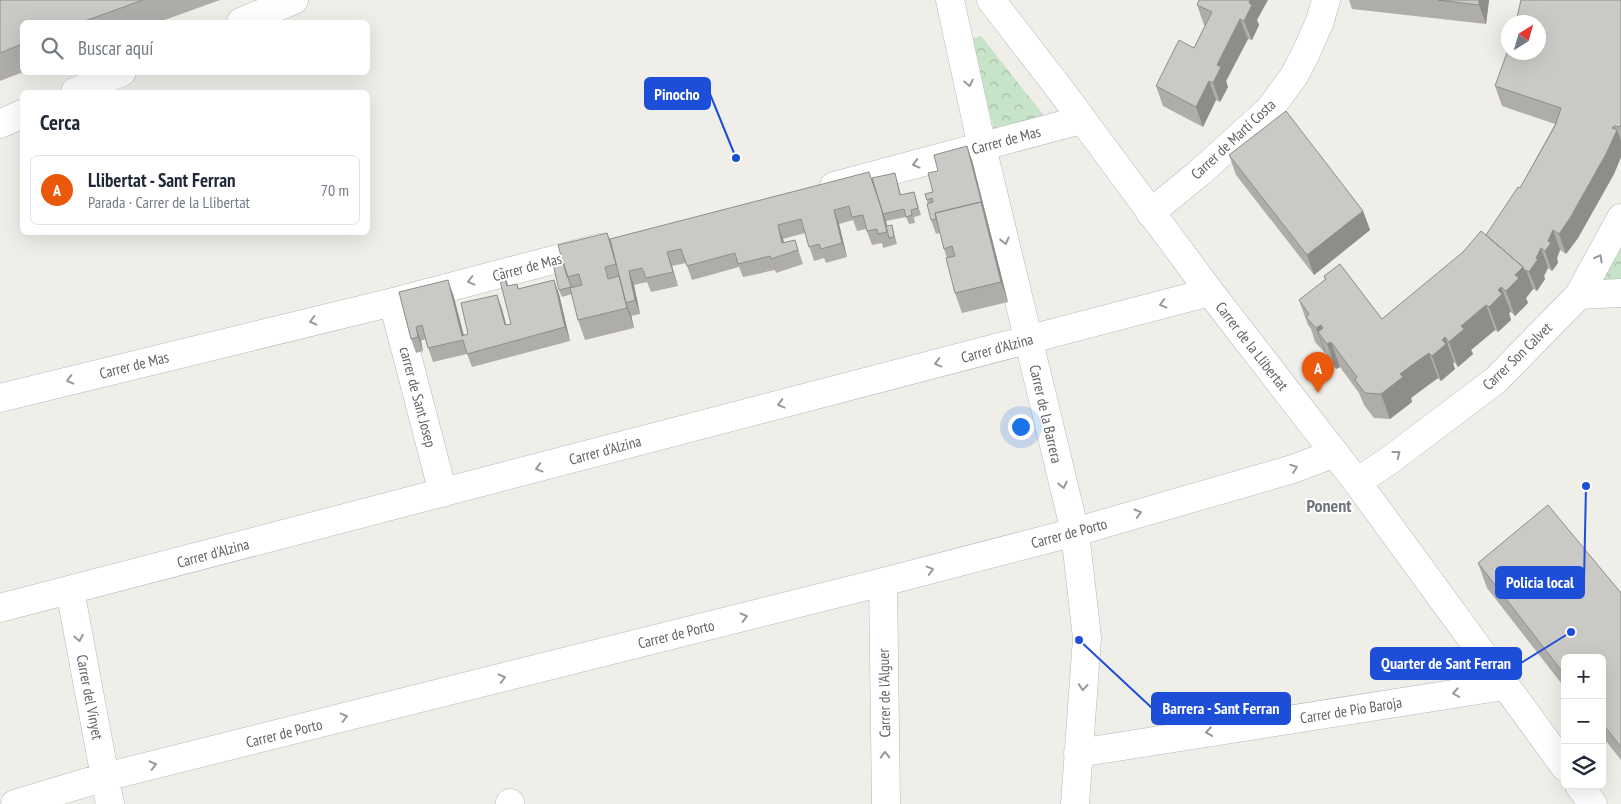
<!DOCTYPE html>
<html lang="es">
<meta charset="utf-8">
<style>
:root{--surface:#fff;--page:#f2f2f3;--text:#1f2937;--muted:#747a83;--line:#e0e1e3;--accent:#ea580c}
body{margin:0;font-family:"PT Sans Narrow",sans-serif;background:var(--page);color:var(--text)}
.controls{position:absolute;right:15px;bottom:15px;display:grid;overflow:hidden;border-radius:8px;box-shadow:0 5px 20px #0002}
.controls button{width:45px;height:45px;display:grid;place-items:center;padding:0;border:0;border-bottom:1px solid var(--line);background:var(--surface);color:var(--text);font:25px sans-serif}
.compass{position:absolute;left:1501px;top:15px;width:45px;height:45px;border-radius:50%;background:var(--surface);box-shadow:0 5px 20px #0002;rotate:37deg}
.you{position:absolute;left:1020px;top:426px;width:18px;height:18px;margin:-12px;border:4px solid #fff;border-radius:50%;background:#1a73e8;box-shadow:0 0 0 8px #1a73e833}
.badge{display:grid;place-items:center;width:32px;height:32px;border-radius:50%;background:var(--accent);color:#fff;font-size:16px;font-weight:700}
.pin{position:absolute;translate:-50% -41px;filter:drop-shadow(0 1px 2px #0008)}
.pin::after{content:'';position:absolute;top:26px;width:18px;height:15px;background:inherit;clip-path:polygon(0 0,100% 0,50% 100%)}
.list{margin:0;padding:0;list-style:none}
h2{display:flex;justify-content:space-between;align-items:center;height:65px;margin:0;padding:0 20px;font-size:21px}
h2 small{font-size:16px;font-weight:400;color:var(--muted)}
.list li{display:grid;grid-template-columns:32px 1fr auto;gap:15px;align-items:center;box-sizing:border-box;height:70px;margin:0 10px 10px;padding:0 10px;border:1px solid var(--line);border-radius:8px}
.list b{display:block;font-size:19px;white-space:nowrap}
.list p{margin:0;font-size:16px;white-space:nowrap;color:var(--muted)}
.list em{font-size:16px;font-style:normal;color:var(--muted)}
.icon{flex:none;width:28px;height:28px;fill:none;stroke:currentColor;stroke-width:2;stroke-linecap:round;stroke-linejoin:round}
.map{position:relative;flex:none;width:1621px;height:804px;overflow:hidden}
.search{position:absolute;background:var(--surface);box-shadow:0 5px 20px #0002;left:20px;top:20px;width:350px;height:55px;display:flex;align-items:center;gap:12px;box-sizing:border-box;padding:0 18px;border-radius:8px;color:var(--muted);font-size:19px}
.panel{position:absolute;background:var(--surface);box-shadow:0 5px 20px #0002;left:20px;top:90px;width:350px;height:145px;border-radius:8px}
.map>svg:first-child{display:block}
.park{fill:url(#park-crowns)}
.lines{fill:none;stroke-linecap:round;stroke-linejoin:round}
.minor-casing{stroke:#b5b8bb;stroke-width:29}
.tertiary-casing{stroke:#b5b8bb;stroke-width:29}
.minor{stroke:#fff;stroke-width:28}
.tertiary{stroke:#fff;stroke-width:28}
.wall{fill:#afada9}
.shaded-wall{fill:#8e8d8a}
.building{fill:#cbc9c5;stroke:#8e8d8a}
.oneway{stroke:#979a9c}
.labels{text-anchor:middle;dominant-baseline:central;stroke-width:4;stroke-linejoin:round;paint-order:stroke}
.street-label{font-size:15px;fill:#5f6367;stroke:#fff}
.quarter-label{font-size:18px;font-weight:bold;fill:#707479;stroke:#fff}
.leader{fill:none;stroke:#1d4ed8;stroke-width:2}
.callout-dot{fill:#1d4ed8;stroke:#fff;stroke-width:2}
.callout{fill:#1d4ed8;stroke:#1d4ed8;stroke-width:2}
.callout-label{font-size:16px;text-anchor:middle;font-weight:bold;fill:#fff}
</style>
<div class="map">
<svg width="1621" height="804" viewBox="0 0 1621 804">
<defs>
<pattern id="park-crowns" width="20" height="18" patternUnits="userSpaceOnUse" patternTransform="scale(1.25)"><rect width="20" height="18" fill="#c8e4c8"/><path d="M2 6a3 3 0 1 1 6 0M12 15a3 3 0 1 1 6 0" fill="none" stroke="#a6bca6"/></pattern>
</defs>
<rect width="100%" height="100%" fill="#f0eee8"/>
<path class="park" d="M981,36L1050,123L996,137L970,39Z
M1621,226V293L1589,294Z"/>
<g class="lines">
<defs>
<path id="minor" d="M950,0L982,147L1075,532L1087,638L1075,804
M241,22L294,0
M75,92L122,72
M0,124L22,114
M834,186L1081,120
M1150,213L1198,174L1269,110L1294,76L1306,53L1320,21L1326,0
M1579,295L1621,293
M393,302L443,493
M0,398L393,302L599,248
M1357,482L1390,460L1496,380L1579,295L1621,218
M883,582L886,804
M70,590L110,804
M0,608L1210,292
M1078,753L1504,686
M510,803V804
M15,804L105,777L883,582L1075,532L1293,469L1335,453"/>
<path id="tertiary" d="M991,0L1062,92L1210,292L1357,482L1565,767
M1579,785L1593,804"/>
</defs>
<use href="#minor" class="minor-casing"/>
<use href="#tertiary" class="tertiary-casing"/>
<use href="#minor" class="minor"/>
<use href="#tertiary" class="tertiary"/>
</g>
<path class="wall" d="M0,0H220L159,22H22V72H23L0,81Z
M1349,0H1489L1486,24L1352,9Z
M1621,0V157L1614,174L1578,238L1566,254L1560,250L1557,258L1558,263L1552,271L1548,268L1544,276L1545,279L1537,291L1533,289L1526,298L1528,303L1515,316L1511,312L1509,313L1511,320L1498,332L1495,330L1471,350L1473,354L1458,367L1454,362L1453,363L1455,369L1441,381L1438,378L1425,387L1411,398L1412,402L1390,419L1374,418L1364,405L1359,393L1340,367L1336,369L1327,357L1326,353H1325L1315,342L1311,329L1308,325L1299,300L1325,280L1324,276L1382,319L1486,235L1520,188L1555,124L1502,106L1495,86Z
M1197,5L1257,20L1259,25L1252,40L1248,39L1226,81L1228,87L1220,102L1216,100L1203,127L1163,106L1156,86L1194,48L1205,25H1204Z
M1229,155L1363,211L1370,230L1314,275L1236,175Z
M972,160L1008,302L962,313L955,293L947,258L944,249L940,233L936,234L931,220L928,204L925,194L933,192Z
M872,178L897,180L901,195L914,192L921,215L914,217L915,223L909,224L906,217L886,221L887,226L892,225L897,244L883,248L882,243L872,245L866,229L857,231L853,220L839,224L847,257L826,263L824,258L814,261L805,233L783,239L784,243L795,240L803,264L776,273L775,270L743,277L739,267L692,280L686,263L672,266L678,286L651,292L647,282L634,285L640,314L631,316V315L634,328L585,340L578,320L572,294L562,297L559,290L562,258L607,233L610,239Z
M502,268L508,286L517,284L519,289L554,280L559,294L570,341L472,367L467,354L433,362L425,339L421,341L423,351L416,353L411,339L399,292L453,294L464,335L468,334L497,295L502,309L506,325L511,324Z
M1478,563L1621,593V760L1602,736V658H1565V688L1487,588Z"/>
<path class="shaded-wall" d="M1250,0H1268L1257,20L1259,25L1252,40L1244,21L1249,3Z
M1479,0H1489L1486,24L1479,5Z
M1240,19L1248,39L1226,81L1228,87L1220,102L1213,83L1217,65Z
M1209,81L1216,100L1203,127L1196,107Z
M1614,126L1616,133L1617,130L1621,141V157L1614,174L1578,238L1566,254L1559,234Z
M967,146L972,160L1008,302L1001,282Z
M874,186L886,221L890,238H889Z
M834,210L839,224L847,257L842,243Z
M1363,211L1370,230L1314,275L1307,255Z
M778,225L783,239L787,254L782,243Z
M1553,230L1560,250L1557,258L1558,263L1552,271L1545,251L1548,241Z
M1541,248L1548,268L1544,276L1545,279L1537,291L1529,272Z
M667,252L672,266L678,286L673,272Z
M1523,267L1526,270L1533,289L1526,298L1528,303L1515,316L1506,291L1515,275Z
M502,268L507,282L512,300L507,286Z
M629,271L634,285L640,314L635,300Z
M619,276L626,303L631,315L634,328L627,308Z
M448,280L453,294L467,349L462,336Z
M554,280L559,294L570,341L565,327Z
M1501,287L1511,312L1509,313L1511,320L1498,332L1489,307L1498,290Z
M497,295L502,309L510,339L505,325Z
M1486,305L1495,330L1471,350L1473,354L1458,367L1449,342L1461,326Z
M1321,325L1328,344L1331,342L1340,367L1336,369L1327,344L1318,332L1326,353H1325L1316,328Z
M416,327L421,341L423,351L418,337Z
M1445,337L1454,362L1453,363L1455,369L1441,381L1432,356L1442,340Z
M1429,353L1438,378L1411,398L1412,402L1390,419L1381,394L1400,374Z"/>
<path class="building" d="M0,0H143L82,22H22V44L0,53Z
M1199,0H1250L1249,3L1252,5L1244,21L1240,19L1217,65L1221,67L1213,83L1209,81L1196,107L1156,86L1179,40L1194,48L1212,12L1197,5Z
M1438,0H1479V5Z
M1521,0H1621V124L1620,127L1614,126L1612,128L1617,130L1606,154L1570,218L1559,234L1553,230L1548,241L1551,243L1545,251L1541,248L1536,258L1538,259L1529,272L1526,270L1525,272L1523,267L1486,235L1518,187L1520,188L1555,126L1561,108L1495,86L1508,50V52H1538V22H1516Z
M1286,111L1363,211L1307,255L1229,155Z
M967,146L983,208L981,202L935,213L936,219L931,220L927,204L933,202L932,198L927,200L925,194L933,192L928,173L938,171L934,155Z
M869,172L881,207L887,232L878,234L877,229L867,231L863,215L852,217L849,206L834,210L842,243L821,249L819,244L809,247L801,219L778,225L782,243L795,240L798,250L771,259L770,256L738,264L735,253L687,266L681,249L667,252L673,272L646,278L642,268L629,271L635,300L626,303L610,239Z
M895,173L900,195L914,192L918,208L911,210L912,215L906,217L904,209L883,214L872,178Z
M981,202L1001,282L955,293L946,258L955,256L952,246L944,249L935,213Z
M892,225L894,237L889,238L886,226Z
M1481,231L1523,267L1515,275L1519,278L1506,291L1501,287L1498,290L1502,294L1489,307L1486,305L1461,326L1464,329L1449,342L1445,337L1442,340L1446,344L1432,356L1429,353L1416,362L1400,374L1403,377L1381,394L1365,393L1355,380L1357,377L1331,342L1327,344L1318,332L1323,328L1321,325L1316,328L1306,317L1309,314L1299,300L1326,279L1324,276L1340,264L1382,319L1463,252Z
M607,233L616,264L605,267L608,279L619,276L627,308L578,320L570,288L582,285L579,274L567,277L558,245Z
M562,258L571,287L559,290L552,260Z
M502,268L507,286L517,284L518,289L554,280L565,327L467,354L463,340L428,348L422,325L416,327L418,337L411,339L399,292L448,280L462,336L468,334L461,303L497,295L505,325L511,324L497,269Z
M1548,505L1621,593V747L1602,723V658H1565V675L1478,563Z"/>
<defs><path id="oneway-chevron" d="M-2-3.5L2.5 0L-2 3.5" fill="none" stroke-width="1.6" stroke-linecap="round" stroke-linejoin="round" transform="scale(1.25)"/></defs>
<g class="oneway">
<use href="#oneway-chevron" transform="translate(969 83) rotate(78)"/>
<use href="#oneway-chevron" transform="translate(916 164) rotate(165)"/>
<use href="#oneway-chevron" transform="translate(1005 241) rotate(76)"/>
<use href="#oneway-chevron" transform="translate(1599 258) rotate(-61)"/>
<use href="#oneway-chevron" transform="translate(471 281) rotate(165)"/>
<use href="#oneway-chevron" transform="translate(1163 304) rotate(165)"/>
<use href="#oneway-chevron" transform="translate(313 321) rotate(166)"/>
<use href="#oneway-chevron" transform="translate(938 363) rotate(165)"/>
<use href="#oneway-chevron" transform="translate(70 380) rotate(166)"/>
<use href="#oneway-chevron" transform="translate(781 404) rotate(165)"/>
<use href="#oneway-chevron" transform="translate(1397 454) rotate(-37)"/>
<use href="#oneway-chevron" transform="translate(539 468) rotate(165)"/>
<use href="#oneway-chevron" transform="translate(1294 468) rotate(-19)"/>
<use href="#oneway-chevron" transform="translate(1063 485) rotate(77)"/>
<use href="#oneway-chevron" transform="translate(1138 513) rotate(-16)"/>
<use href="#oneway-chevron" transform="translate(930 570) rotate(-15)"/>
<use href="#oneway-chevron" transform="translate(744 617) rotate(-14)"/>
<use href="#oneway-chevron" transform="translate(79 638) rotate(79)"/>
<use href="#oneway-chevron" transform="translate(502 678) rotate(-14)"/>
<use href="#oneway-chevron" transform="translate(1083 687) rotate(94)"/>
<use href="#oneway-chevron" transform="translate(1456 693) rotate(171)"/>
<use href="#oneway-chevron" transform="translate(344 717) rotate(-14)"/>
<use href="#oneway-chevron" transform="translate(1209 732) rotate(171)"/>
<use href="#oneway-chevron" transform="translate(885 755) rotate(-91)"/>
<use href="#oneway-chevron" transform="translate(153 765) rotate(-14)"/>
</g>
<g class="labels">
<g class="street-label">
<text transform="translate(1233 139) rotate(-43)">Carrer de Martí Costa</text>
<text transform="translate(1006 140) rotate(-15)">Carrer de Mas</text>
<text transform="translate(527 267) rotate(-15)">Carrer de Mas</text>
<text transform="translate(1252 346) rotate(52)">Carrer de la Llibertat</text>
<text transform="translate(997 348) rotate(-15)">Carrer d'Alzina</text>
<text transform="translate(1517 356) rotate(-44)">Carrer Son Calvet</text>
<text transform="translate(134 365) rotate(-14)">Carrer de Mas</text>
<text transform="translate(418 397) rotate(75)">carrer de Sant Josep</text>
<text transform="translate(1046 414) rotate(77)">Carrer de la Barrera</text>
<text transform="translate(605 450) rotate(-15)">Carrer d'Alzina</text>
<text transform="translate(1069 533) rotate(-15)">Carrer de Porto</text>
<text transform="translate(213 553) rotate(-15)">Carrer d'Alzina</text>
<text transform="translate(676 634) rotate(-14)">Carrer de Porto</text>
<text transform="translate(884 693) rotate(-91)">Carrer de l'Alguer</text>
<text transform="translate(90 697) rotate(79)">Carrer del Vinyet</text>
<text transform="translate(1351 710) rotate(-9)">Carrer de Pío Baroja</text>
<text transform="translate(284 733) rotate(-14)">Carrer de Porto</text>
</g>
<g class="quarter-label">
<text x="1329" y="505">Ponent</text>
</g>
</g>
<path class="leader" d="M736 158L710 94M1586 486L1584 582M1571 632L1521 663M1079 640L1152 708"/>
<g class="callout-dot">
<circle cx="736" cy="158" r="5"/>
<circle cx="1586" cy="486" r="5"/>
<circle cx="1571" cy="632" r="5"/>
<circle cx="1079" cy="640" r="5"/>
</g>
<g class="callout">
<rect x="645" y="78" width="65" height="31" rx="5"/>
<rect x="1496" y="567" width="88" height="31" rx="5"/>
<rect x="1371" y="648" width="150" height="31" rx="5"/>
<rect x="1152" y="693" width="138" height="31" rx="5"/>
</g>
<g class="callout-label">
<text x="677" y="100">Pinocho</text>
<text x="1540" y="588">Policia local</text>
<text x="1446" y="669">Quarter de Sant Ferran</text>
<text x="1221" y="714">Barrera - Sant Ferran</text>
</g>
</svg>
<div class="controls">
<button>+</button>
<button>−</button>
<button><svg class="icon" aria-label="layers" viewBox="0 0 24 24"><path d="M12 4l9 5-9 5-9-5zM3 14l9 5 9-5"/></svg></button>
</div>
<svg class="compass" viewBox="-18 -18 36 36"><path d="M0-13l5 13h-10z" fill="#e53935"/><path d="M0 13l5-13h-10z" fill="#747a83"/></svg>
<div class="you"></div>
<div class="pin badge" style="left:1318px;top:393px">A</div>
<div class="search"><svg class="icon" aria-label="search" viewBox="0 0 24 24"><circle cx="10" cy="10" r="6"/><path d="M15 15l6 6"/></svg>Buscar aquí</div>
<section class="panel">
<h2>Cerca<small></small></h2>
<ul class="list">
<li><span class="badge">A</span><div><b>Llibertat - Sant Ferran</b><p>Parada · Carrer de la Llibertat</p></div><em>70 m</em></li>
</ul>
</section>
</div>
